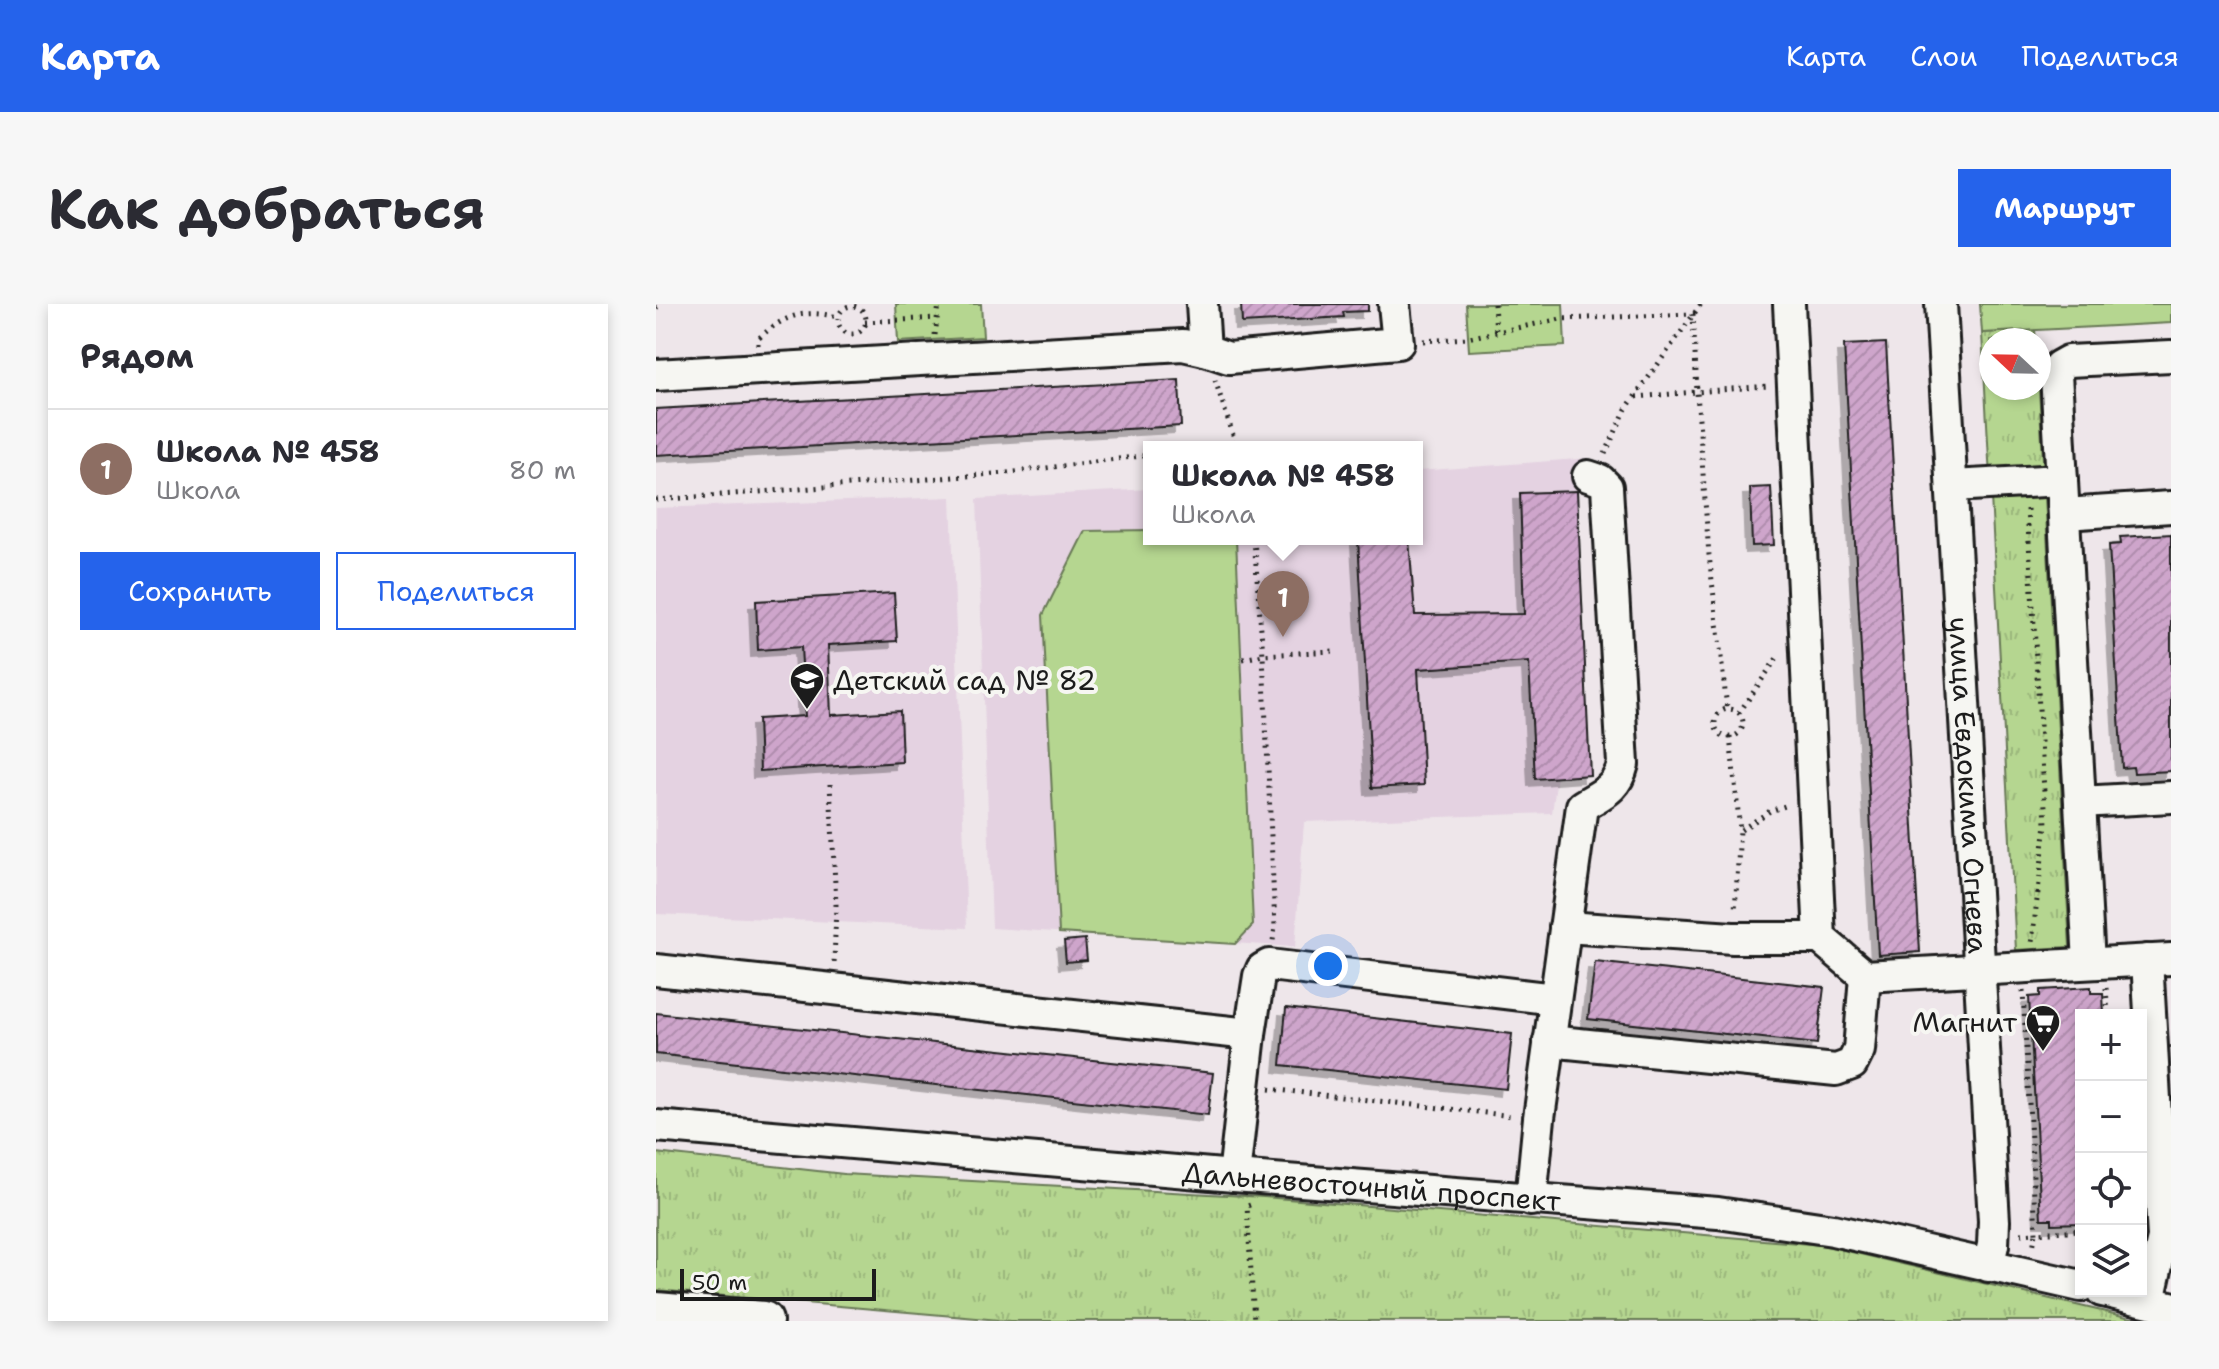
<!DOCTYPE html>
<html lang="ru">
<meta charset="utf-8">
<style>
:root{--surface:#fff;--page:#f7f7f7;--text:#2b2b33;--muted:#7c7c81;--line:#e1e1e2;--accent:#2563eb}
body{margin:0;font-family:"Shantell Sans",sans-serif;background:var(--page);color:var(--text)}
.controls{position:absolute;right:24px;bottom:24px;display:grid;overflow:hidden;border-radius:0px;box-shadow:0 4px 12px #0003}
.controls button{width:72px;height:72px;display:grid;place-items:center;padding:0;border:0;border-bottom:2px solid var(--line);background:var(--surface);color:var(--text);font:40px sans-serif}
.compass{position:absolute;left:1323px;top:24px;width:72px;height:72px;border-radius:50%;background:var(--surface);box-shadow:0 4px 12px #0003;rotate:292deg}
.scale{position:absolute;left:24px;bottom:20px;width:196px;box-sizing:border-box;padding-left:8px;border:4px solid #1c1c1c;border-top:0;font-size:22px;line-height:28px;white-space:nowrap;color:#1c1c1c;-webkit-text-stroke:6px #f6f6f2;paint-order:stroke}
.you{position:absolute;left:672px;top:662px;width:28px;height:28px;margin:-20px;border:6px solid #fff;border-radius:50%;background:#1a73e8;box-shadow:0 0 0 12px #1a73e833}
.badge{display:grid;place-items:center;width:52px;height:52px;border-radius:50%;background:var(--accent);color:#fff;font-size:26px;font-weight:700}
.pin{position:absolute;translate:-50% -66px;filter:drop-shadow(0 2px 4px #0008)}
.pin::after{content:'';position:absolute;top:42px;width:28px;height:24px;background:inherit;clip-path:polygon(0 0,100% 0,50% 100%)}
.popup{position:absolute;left:487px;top:137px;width:280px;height:104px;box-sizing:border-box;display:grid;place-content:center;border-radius:0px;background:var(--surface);filter:drop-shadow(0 2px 6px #0005);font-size:26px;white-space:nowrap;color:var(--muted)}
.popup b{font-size:30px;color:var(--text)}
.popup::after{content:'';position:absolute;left:50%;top:100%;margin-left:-16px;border:16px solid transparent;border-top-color:var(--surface)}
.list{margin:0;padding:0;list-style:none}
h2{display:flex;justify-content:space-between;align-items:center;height:104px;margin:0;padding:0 32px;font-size:34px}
h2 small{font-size:26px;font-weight:400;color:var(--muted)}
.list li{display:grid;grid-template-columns:52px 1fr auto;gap:24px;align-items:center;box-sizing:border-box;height:120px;padding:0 32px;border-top:2px solid var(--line)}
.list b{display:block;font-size:30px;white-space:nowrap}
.list p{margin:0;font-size:26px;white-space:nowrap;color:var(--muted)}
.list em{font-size:26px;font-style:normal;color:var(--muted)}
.actions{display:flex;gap:16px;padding:24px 32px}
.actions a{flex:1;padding:18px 0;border:2px solid var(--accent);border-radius:0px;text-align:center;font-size:28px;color:var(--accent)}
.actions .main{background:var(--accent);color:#fff}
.icon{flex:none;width:44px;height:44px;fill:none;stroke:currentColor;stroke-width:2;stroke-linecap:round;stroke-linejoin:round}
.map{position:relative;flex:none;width:1515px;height:1017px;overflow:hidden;border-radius:0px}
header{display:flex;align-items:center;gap:48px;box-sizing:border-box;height:112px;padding:0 40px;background:var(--accent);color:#fff}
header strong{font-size:38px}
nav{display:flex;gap:44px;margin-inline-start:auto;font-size:28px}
.intro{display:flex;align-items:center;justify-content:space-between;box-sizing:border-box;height:192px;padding:0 48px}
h1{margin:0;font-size:56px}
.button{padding:20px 36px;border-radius:0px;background:var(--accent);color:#fff;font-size:28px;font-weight:700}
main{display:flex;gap:48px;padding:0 48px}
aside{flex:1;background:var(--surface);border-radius:0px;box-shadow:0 4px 12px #0003}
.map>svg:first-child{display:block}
.built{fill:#e4d2e1}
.grass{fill:url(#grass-tufts);stroke:#687956;stroke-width:2}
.green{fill:#b5d690;stroke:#687956;stroke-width:2}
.building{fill:url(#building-hatch);stroke:#1c1c1c;stroke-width:2;filter:url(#shadow)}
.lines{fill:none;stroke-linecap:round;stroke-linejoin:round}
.minor-casing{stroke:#1c1c1c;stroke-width:36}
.major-casing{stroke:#1c1c1c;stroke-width:44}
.path{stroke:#1c1c1c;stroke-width:5;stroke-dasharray:2 6;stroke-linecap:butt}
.minor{stroke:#f6f6f2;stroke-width:30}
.major{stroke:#f6f6f2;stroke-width:38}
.labels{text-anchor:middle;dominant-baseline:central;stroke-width:8;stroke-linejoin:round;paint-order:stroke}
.poi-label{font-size:28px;fill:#1c1c1c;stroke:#f6f6f2;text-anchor:start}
.street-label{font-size:28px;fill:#1c1c1c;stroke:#f6f6f2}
</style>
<header>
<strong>Карта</strong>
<nav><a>Карта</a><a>Слои</a><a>Поделиться</a></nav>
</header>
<div class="intro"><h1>Как добраться</h1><a class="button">Маршрут</a></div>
<main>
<aside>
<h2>Рядом<small></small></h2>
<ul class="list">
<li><span class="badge" style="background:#8d6e63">1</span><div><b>Школа № 458</b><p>Школа</p></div><em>80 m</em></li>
</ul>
<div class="actions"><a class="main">Сохранить</a><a>Поделиться</a></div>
</aside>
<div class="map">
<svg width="1515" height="1017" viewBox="0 0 1515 1017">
<defs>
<pattern id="grass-tufts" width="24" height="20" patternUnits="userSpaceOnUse" patternTransform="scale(2)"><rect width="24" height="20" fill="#b5d690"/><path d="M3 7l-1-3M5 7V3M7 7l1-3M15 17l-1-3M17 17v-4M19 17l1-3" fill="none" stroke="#9bb77c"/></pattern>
<pattern id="building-hatch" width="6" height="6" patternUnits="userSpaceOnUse" patternTransform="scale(2)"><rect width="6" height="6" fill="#cea5cb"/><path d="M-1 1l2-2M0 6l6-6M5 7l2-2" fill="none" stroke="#b08dae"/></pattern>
<filter id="shadow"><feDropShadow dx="-7" dy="7" stdDeviation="0" flood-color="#0004"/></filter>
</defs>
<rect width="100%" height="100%" fill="#eee6ea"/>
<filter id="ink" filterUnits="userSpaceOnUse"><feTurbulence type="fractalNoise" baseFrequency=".0125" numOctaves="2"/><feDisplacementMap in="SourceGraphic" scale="16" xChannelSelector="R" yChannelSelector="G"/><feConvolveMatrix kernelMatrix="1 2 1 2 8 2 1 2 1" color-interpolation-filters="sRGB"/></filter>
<g filter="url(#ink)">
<path class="built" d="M934,154L931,185L921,187L934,471L901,473L896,509L648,518L639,643L336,624L321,195L493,185V235H761V167Z
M295,193L311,624L0,610V204Z"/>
<path class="grass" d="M1379,26L1380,36H1335V84H1383L1414,643L1360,646L1326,29Z
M0,849L188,870L608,893L1166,941L1488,1017H355L0,986Z"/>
<path class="green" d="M240,0H325L327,33L242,38Z
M810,0H907L909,42L813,47Z
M1324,0H1515V19L1326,29Z
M493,226V235H580L597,621L579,640L403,629L387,311L429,227Z"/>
<path class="building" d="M585,0H712V7L687,8L688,13L586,19Z
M1230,39L1264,648L1222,651L1188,41Z
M523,76L525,122L0,151V105Z
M1115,183L1118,241L1096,242L1094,184Z
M921,187L934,471L879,475L873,358L762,365L768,481L716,484L702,235H753L759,311L868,310L864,189Z
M1515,230V467L1478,469L1477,463L1466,464L1453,241L1465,240L1464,233Z
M238,289L241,337L172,341L175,411L244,407L246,458L104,467L102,415L149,412L145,343L102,346L100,297Z
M429,635L431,656L410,658L408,637Z
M939,658L1168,683L1161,740L932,715Z
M1435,683V689H1447L1448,711H1425V919L1396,920V915H1385L1373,693L1384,692V686Z
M630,704L856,730L850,785L625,761Z
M0,709L557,769L552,811L0,750Z"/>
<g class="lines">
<defs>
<g id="minor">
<path d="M546,0L549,46L573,54L742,39L738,0"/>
<path d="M1133,0L1164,634"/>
<path id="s1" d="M1285,0L1338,917L1337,941L1332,962"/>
<path d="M0,71L527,41L549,46"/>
<path d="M1296,182L1406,176"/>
<path d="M1408,210L1515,203"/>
<path d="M1424,498L1515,493"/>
<path d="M909,623L1077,634H1164L1209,672L1515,655"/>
<path d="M1491,656L1507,934L1493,997"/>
<path d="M1433,659L1400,70L1403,62L1412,57L1515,52"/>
<path d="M0,666L594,730"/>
<path d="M893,737L1180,766L1196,760L1203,746L1209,672"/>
<path id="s2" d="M0,822L578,872L1062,909L1177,926L1425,982"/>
<path d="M578,872L594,730L603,672L606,665L613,661L899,695"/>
<path d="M875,896L883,814L926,502C947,489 961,485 967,460L951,183L944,176L932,172"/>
<path d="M1446,987L1515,1003"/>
</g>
<path id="major" d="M0,1008L107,1017"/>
</defs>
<use href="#minor" class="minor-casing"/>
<use href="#major" class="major-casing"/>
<path class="path" d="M838,0L840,28
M182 16a14 14 0 1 1 28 0a14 14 0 1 1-28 0Z
M0,4L5,0
M209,18L281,14
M279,31L283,0
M767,37L811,34L905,15L1037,10L1041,88L1053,251L1071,404
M102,41V35C128,11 147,5 182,13
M559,76L581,143
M980,93L1112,82
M558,143L580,140
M949,150L970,105L1045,0
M0,196L350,169L493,151
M1371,205L1390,520L1376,638
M598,235L607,351L619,623L617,637
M587,355L607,351L677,347
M1059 419a14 14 0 1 1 28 0a14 14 0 1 1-28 0Z
M1083,409L1123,351
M1074,433L1084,526L1079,607
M174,480L180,600L178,660
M1085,526L1114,507L1132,501
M1450,684L1452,711
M1367,687L1380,929L1425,926
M613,785L857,812
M594,901L591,902L598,1017
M1365,930L1380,929L1377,943"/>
<use href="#minor" class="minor"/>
<use href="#major" class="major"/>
</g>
</g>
<defs>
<symbol id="school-pin" viewBox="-11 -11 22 30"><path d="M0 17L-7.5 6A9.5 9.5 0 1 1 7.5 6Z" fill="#1c1c1c" stroke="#f6f6f2"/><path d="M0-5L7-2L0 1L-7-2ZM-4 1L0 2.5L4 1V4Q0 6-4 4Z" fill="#fff"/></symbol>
<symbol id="supermarket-pin" viewBox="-11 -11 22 30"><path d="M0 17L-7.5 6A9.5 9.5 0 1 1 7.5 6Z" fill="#1c1c1c" stroke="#f6f6f2"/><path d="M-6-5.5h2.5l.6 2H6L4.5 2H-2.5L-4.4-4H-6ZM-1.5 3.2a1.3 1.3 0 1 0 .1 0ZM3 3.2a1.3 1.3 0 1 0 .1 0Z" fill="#fff"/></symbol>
</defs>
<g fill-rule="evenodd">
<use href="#school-pin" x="131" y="356" width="40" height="54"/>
<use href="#supermarket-pin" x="1367" y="698" width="40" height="54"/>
</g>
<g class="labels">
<g class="poi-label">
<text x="177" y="376">Детский сад № 82</text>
<text x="1361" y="718" text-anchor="end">Магнит</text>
</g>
<g class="street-label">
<text stroke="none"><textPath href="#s1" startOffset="482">улица Евдокима Огнева</textPath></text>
<text stroke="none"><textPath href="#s2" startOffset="718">Дальневосточный проспект</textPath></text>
</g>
</g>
</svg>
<div class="controls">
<button>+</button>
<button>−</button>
<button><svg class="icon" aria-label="locate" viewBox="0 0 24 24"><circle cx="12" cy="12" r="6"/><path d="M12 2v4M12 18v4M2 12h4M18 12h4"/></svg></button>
<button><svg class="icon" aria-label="layers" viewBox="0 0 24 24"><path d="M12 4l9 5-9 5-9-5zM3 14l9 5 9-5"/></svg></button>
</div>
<svg class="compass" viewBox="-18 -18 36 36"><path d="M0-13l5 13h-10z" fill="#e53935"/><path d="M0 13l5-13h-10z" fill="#7c7c81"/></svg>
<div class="scale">50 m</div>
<div class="you"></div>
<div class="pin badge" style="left:627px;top:333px;background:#8d6e63">1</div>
<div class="popup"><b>Школа № 458</b>Школа</div>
</div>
</main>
